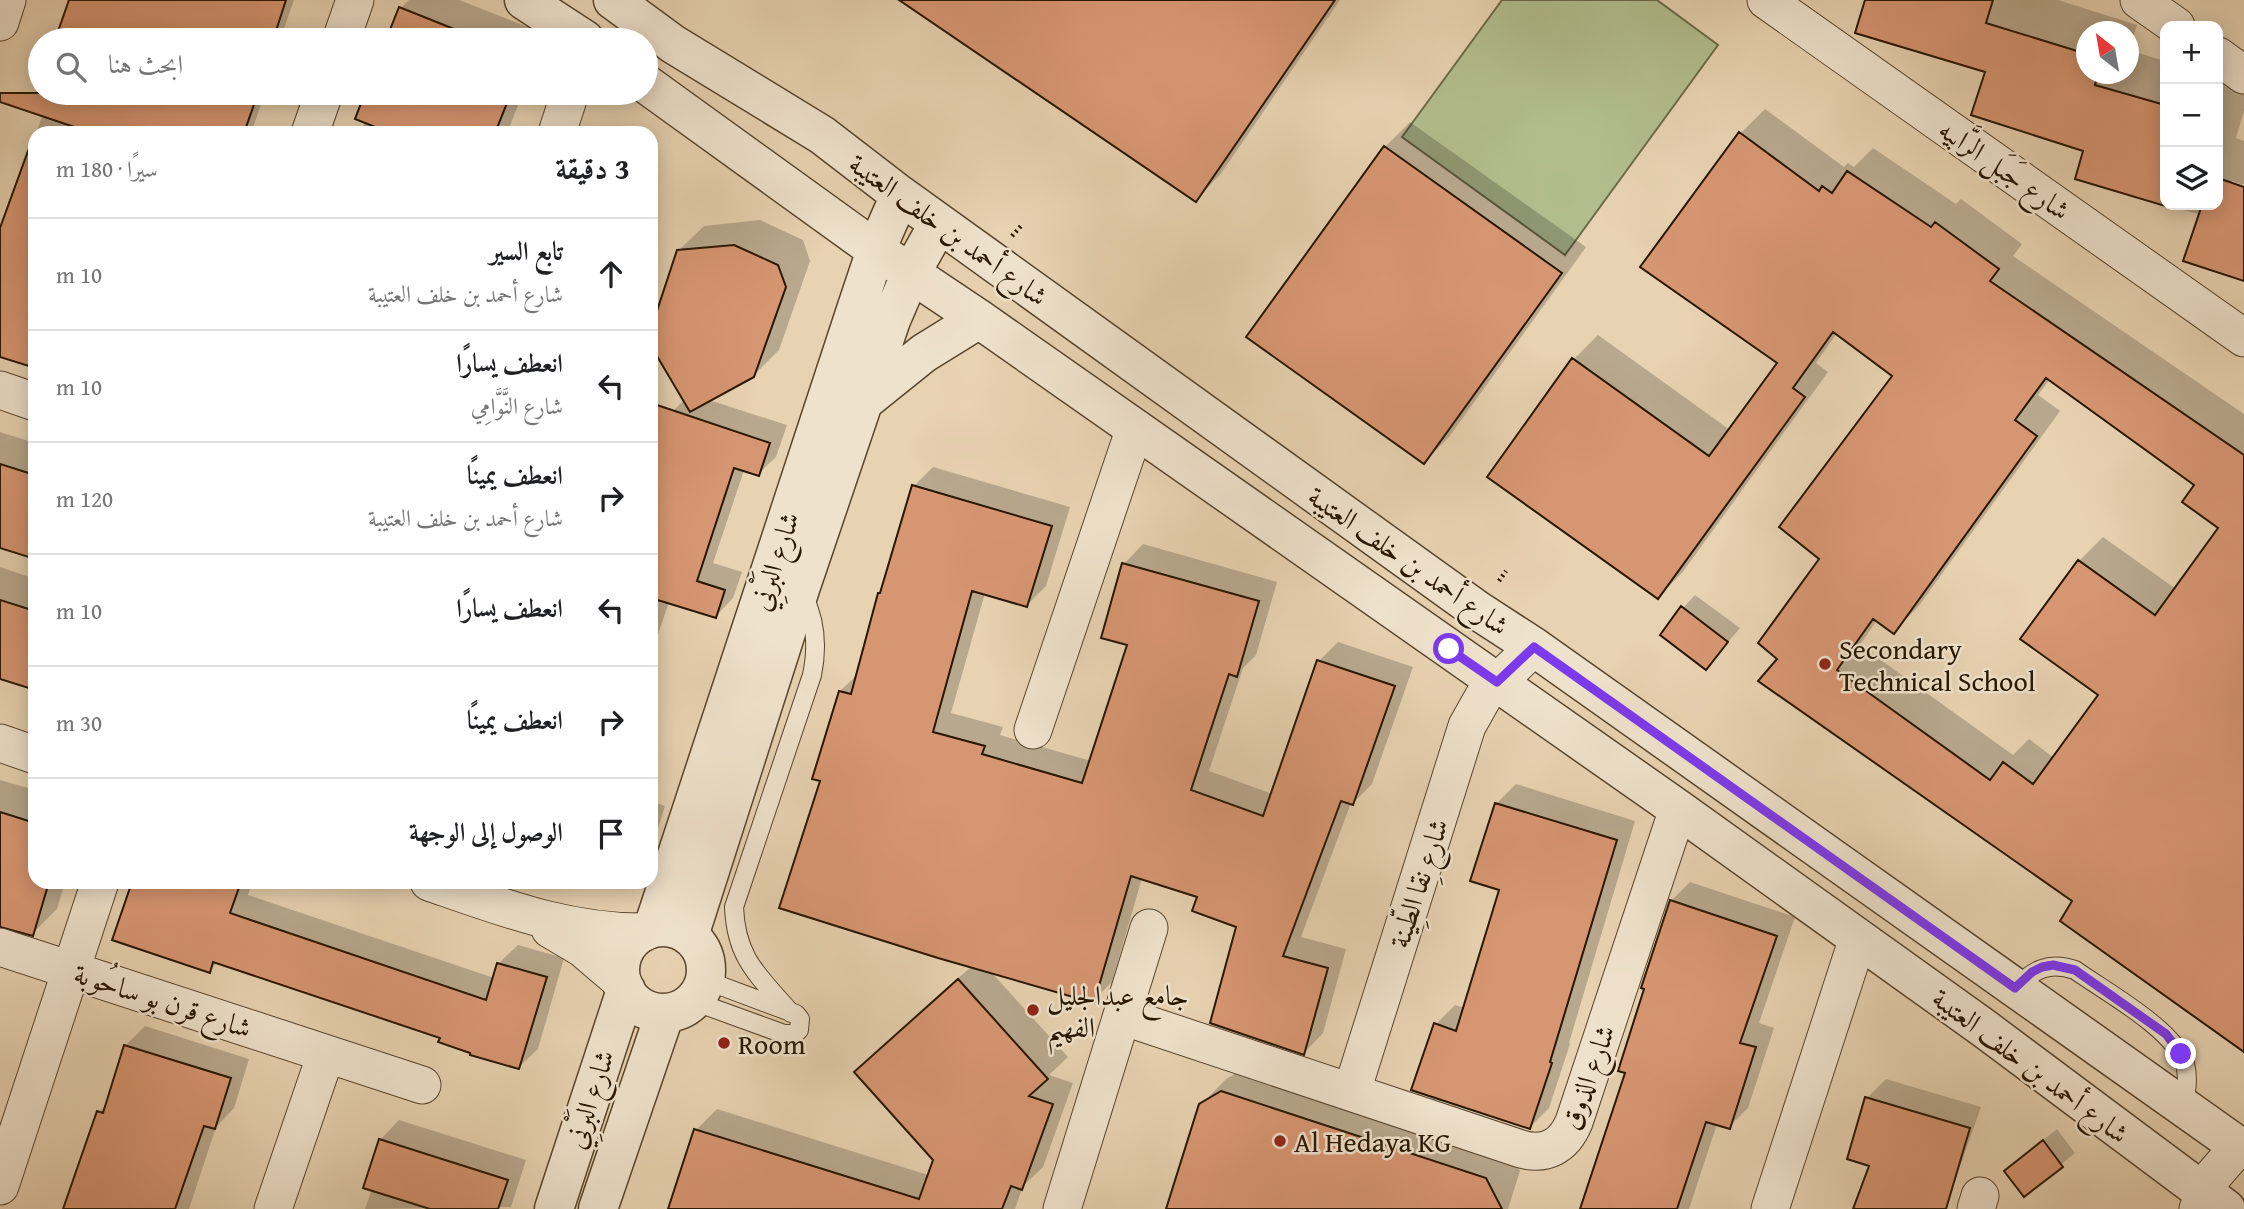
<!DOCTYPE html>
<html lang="ar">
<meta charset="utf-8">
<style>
:root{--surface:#fff;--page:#f2f2f2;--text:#202124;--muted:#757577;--line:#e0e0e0}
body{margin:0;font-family:"Gentium Book Plus",Amiri,serif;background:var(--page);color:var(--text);direction:rtl}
.controls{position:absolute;right:21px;top:21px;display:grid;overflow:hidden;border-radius:14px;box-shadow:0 4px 18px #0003}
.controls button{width:63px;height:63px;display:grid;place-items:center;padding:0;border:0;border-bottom:2px solid var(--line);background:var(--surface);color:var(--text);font:35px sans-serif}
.compass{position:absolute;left:2076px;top:21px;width:63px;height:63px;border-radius:50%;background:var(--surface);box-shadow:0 4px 18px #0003;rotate:329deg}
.stop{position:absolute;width:21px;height:21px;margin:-16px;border:5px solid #7c3aed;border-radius:50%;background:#fff}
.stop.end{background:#7c3aed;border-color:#fff;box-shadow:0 2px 7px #0008}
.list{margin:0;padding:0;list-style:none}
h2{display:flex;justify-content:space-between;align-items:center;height:91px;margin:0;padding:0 28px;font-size:30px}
h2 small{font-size:23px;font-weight:400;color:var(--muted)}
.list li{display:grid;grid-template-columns:46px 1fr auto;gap:21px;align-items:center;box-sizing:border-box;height:112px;padding:0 28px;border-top:2px solid var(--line)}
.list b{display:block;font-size:26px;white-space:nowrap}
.list p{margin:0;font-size:23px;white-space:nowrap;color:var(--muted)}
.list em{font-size:23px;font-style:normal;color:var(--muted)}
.icon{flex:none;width:38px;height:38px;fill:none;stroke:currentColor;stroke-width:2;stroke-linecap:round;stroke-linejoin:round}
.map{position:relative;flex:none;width:2244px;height:1209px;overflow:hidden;direction:ltr}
.search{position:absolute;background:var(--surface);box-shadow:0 4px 18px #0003;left:28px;top:28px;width:630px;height:77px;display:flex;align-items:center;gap:18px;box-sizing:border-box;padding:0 24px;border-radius:38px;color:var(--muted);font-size:26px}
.panel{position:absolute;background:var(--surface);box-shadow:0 4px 18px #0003;left:28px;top:126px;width:630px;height:763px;border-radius:21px;direction:rtl}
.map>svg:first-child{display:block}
.green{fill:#b2bd8e;stroke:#6d6a48;stroke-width:2}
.shadow{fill:#0003;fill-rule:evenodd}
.building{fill:#d79672;stroke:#281601;stroke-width:2;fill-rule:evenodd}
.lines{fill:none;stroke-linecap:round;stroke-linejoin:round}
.service-casing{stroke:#58452d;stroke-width:20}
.minor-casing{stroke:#58452d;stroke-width:39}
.tertiary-casing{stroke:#58452d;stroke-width:41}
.path{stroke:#281601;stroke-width:4.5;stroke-dasharray:2 3.5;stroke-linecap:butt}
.service{stroke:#efe2cc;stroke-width:18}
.minor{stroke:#efe2cc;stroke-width:37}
.tertiary{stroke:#efe2cc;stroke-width:38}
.route{stroke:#7c3aed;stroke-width:9}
.poi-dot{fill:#8f2418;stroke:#efe2cc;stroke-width:2.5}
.labels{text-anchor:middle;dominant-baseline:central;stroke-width:5;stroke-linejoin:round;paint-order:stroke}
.street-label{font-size:28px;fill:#281601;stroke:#efe2cc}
.poi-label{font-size:28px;fill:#281601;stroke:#efe2cc;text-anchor:start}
</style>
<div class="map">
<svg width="2244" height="1209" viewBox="0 0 2244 1209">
<rect width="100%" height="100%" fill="#e7d2b1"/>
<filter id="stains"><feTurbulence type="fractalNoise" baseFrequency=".00286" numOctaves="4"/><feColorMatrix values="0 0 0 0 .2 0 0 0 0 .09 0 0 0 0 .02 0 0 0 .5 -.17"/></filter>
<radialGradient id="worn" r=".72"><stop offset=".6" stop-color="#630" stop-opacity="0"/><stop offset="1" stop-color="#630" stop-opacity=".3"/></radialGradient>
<path class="green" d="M1502,0H1657L1718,45L1565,255L1402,137Z"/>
<path class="shadow" d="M68,0H294L280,40H57L70,4L67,3Z
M409,0H459L546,34L544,40H388L401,8Z
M902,0H1340L1220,175L1195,200Z
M1867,0H2058L2137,25L2129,50L2165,61V204L2077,178L2085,149L1987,71ZM2086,32H2128V74H2086Z
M2218,76L2244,84V111L2236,138L2244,141V185L2232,181V184L2244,188V280L2201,215L2167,205H2218Z
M40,88V93H265L251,133H36L43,114L32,111Z
M367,93H523L507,133H361L365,121L357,118Z
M1765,109L1844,167L1848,163L1854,167L1873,148L1956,204L1961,199L2022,244L2013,256L2244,414V1050L2075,901L1779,659L1894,375L1837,333L1816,363L1828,372L1682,573L1658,597L1574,359L1598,335L1730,430L1780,363L1740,134ZM2050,379L2197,485L2220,528L2176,589L2103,537L2079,561L2100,694L2054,758L2029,739L2013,755L1860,645L1877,620L1894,631L1918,607L2060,411L2038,395Z
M1410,122L1586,247L1449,437L1424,462L1248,337L1385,147Z
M760,220L803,240L810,261L779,350L753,376L709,400L787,425L776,457L758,474L744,470L713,563L742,572L733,598L716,616L669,602L654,646L651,650V480L673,411L685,399L651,343V335L678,251L704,226Z
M0,432L35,443V557L0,546Z
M933,467L1070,507L1046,586L1027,605L985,593L951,713L1003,727L1000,735L1091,761L1129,644L1124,564L1143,544L1277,582L1256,655L1243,668L1209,771L1273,794L1319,661L1338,642L1413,667L1372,784L1353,803H1351L1301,937L1346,949L1323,1033L1304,1053L1238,926L1199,896L1142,878L1112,982L1093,1001L991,972L1068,1057L1049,1075L1073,1083L1043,1167L1023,1186L1015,1209H682L696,1130L717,1109L928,1175L935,1160L877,1051L972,966L822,780L840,691L858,674L914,486Z
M0,567L35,579V688L0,677Z
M1695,595L1740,628L1706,668L1683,608Z
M0,780L35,790V882H65L57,909L32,934L0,926Z
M1516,784L1635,821L1569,1043L1570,1044L1549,1108L1530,1127L1436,1024L1455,1005L1465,1008L1501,889L1496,804Z
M651,801L665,806L651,851Z
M134,882H252L248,895L494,978L499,963L518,945L564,958L538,1049L519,1067L473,1052L442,1037L218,962L209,971Z
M1690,882L1795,917L1759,1023L1774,1028L1748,1108L1729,1127L1717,1124L1689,1209H1582L1627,1072L1671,901Z
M145,1026L249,1059L234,1108L216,1127L189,1209H66L99,1112L108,1102L125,1046Z
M1247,1067L1511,1154L1520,1171L1508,1209H1168L1201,1105L1226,1079Z
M1886,1079L1981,1107L1945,1209H1855L1871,1165L1867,1098Z
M399,1120L526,1160L511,1207L365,1209L372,1189L380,1140Z
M2057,1129L2075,1153L2024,1195L2006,1171Z"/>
<path class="building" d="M69,0H286L273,40H55Z
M899,0H1335L1196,202Z
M1865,0H1993L1986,23L2087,54V74H2098L2095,85L2165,105V206L2075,179L2083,151L1971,115L1985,72L1855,33Z
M399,7L479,39V40H386Z
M0,93H258L244,133H92L0,102Z
M365,93H511L495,133H390L355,119Z
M1739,132L1819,191L1822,186L1832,193L1847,171L1931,227L1935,222L1999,269L1990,281L2244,455V1052L2060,921L2072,901L1758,681L1777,659L1758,643L1819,559L1779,527L1892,376L1833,332L1793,388L1805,397L1658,599L1487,477L1572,358L1709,456L1777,363L1640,267ZM2046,378L2194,485L2182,502L2218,528L2155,615L2078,560L2020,639L2098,695L2033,784L2003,762L1990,780L1837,670L1873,619L1894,634L2037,436L2015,420Z
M32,140H35V368L0,357V228Z
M1384,146L1562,273L1424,464L1246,337Z
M2218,178L2244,187V281L2183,261L2202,205H2218Z
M734,245L778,265L786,287L754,377L690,412L651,346V329L677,250Z
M651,403L770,443L759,476L734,468L697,581L725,590L716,618L651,598Z
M0,464L35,475V559L0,548Z
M912,485L1052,526L1027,607L972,591L933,732L985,746L982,754L1082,783L1127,645L1101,638L1122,563L1259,601L1237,677L1229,674L1191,790L1263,816L1317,660L1395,686L1353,805L1341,801L1283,956L1328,968L1304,1055L1210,1023L1236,927L1192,911L1197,897L1131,876L1094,1003L938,958L779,908L820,781L812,779L839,691L851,694L878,593H880Z
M0,600L35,611V690L0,679Z
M1681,606L1728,642L1706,670L1660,635Z
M1495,803L1617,840L1550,1062L1552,1063L1530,1129L1411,1090L1434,1023L1456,1031L1499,890L1470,881Z
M0,812L35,823V882H49L33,936L0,927Z
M132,882H241L230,913L486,1000L497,963L547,977L519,1069L470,1055V1053L438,1042L440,1038L213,962L210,973L112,940Z
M1670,900L1777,936L1740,1043L1756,1047L1730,1129L1706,1122L1677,1209H1580L1625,1073L1618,1071L1644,989L1641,988Z
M958,979L1048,1079L1029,1096L1053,1104L1022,1190L1011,1186L1002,1209H668L694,1129L919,1199L933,1160L854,1072Z
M124,1045L231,1078L215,1129L204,1126L175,1209H63L97,1111L103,1113Z
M1221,1091L1486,1178L1502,1209H1166L1199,1104Z
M1865,1097L1970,1128L1946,1209H1853L1869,1166L1847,1159Z
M379,1139L508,1180L498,1209H430L363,1188Z
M2043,1140L2063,1167L2024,1197L2004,1171Z"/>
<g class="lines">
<defs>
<path id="service" d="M2015,988C2034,970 2048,961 2075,970C2106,992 2174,1029 2185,1064C2189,1079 2186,1093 2183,1107
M693,1001L784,1034H795L799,1030L800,1019L796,1014L705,980
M791,1013C759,976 736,959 734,907L812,675C818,646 816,621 803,595"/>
<path id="minor" d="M1766,0L2244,338
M2139,0L2176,26
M0,22L7,0
M341,40L355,0
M2218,56L2244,75
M310,133L324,93
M557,133L570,93
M0,390L35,402
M1033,730L1135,428
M0,743L35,755
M429,882C501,907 568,933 645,932
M550,929L582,948L623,983
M0,947L422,1085
M1122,1016L1521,1149C1546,1156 1564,1146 1574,1122L1678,809
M1352,1091L1467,726L1485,694L1534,647
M0,1186L100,882
M273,1209L326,1054
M1062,1209L1149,928
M1770,1209L1858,938
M1976,1209L1980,1196
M2198,1209L2213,1176L2239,1146"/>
<path id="tertiary" d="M524,0L585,40
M613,0L673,44L822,135L900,195L1477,610L1534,647L2244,1150
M646,84L876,250L979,319L1678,809L1985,1029L2226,1209
M863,402L924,353L979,319
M620 970a43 43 0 1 1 86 0a43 43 0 1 1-86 0Z
M653,928L857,307L876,250L900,195
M689,936L800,589L891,320L911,273L939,223
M554,1209L626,990
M598,1209L665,1013"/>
</defs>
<use href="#service" class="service-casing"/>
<use href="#minor" class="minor-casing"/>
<use href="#tertiary" class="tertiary-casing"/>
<path class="path" d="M1012,236L1021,226
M1499,581L1506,571"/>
<use href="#service" class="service"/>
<use href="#minor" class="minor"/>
<use href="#tertiary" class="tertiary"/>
</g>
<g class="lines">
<path class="route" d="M1449,649L1497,682L1534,647L2015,988L2032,972L2042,967L2053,965L2075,970L2166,1034L2181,1054"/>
</g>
<g class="poi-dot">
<circle cx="1825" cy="664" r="7"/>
<circle cx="1033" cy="1010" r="7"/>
<circle cx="724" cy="1043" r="7"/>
<circle cx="1280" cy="1141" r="7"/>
</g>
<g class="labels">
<g class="street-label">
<text transform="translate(2005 169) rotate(35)">شارع جَبَل الرَّابيه</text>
<text transform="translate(949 229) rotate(36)">شارع أحمد بن خلف العتيبة</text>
<text transform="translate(1409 560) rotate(35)">شارع أحمد بن خلف العتيبة</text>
<text transform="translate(774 561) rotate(-72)">شارع البَرْنِي</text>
<text transform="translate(1418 883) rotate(-72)">شارع نِقا الطِّينة</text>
<text transform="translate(163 1000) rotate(18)">شارع قرن بو ساحُوبة</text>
<text transform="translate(2031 1065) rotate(37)">شارع أحمد بن خلف العتيبة</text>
<text transform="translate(1587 1077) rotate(-70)">شارع الذوق</text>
<text transform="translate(589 1099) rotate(-72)">شارع البَرْنِي</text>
</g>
<g class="poi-label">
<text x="1839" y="648">Secondary<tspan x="1839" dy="32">Technical School</tspan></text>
<text x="1047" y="994">جامع عبدالجليل<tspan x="1047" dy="32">الفهيم</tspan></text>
<text x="738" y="1043">Room</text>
<text x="1294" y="1141">Al Hedaya KG</text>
</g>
</g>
<rect width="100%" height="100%" filter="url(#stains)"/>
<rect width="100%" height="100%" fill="url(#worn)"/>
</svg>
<div class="controls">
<button>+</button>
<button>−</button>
<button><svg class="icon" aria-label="layers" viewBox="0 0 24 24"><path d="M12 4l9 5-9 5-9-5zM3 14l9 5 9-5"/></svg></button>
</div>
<svg class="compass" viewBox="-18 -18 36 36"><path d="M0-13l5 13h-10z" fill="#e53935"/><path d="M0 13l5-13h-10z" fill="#757577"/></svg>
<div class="stop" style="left:1449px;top:649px"></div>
<div class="stop end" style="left:2181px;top:1054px"></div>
<div class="search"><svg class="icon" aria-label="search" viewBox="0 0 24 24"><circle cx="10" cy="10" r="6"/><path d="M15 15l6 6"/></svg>ابحث هنا</div>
<section class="panel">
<h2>3 دقيقة<small>سيرًا · 180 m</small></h2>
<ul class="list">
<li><svg class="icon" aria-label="ahead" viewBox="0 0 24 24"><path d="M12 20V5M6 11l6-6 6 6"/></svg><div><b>تابع السير</b><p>شارع أحمد بن خلف العتيبة</p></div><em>10 m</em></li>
<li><svg class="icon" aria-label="left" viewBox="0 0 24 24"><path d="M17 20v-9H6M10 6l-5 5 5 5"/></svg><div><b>انعطف يسارًا</b><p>شارع النَّوَّامِي</p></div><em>10 m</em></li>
<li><svg class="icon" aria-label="right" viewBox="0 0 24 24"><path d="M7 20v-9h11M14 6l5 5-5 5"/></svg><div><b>انعطف يمينًا</b><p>شارع أحمد بن خلف العتيبة</p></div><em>120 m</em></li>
<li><svg class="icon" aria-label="left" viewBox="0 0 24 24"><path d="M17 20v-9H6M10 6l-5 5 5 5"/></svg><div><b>انعطف يسارًا</b></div><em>10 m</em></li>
<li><svg class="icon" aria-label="right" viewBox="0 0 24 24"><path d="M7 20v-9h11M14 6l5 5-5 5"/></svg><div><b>انعطف يمينًا</b></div><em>30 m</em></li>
<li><svg class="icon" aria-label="arrive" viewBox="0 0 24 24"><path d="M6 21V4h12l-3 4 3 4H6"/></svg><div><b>الوصول إلى الوجهة</b></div></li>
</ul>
</section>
</div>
